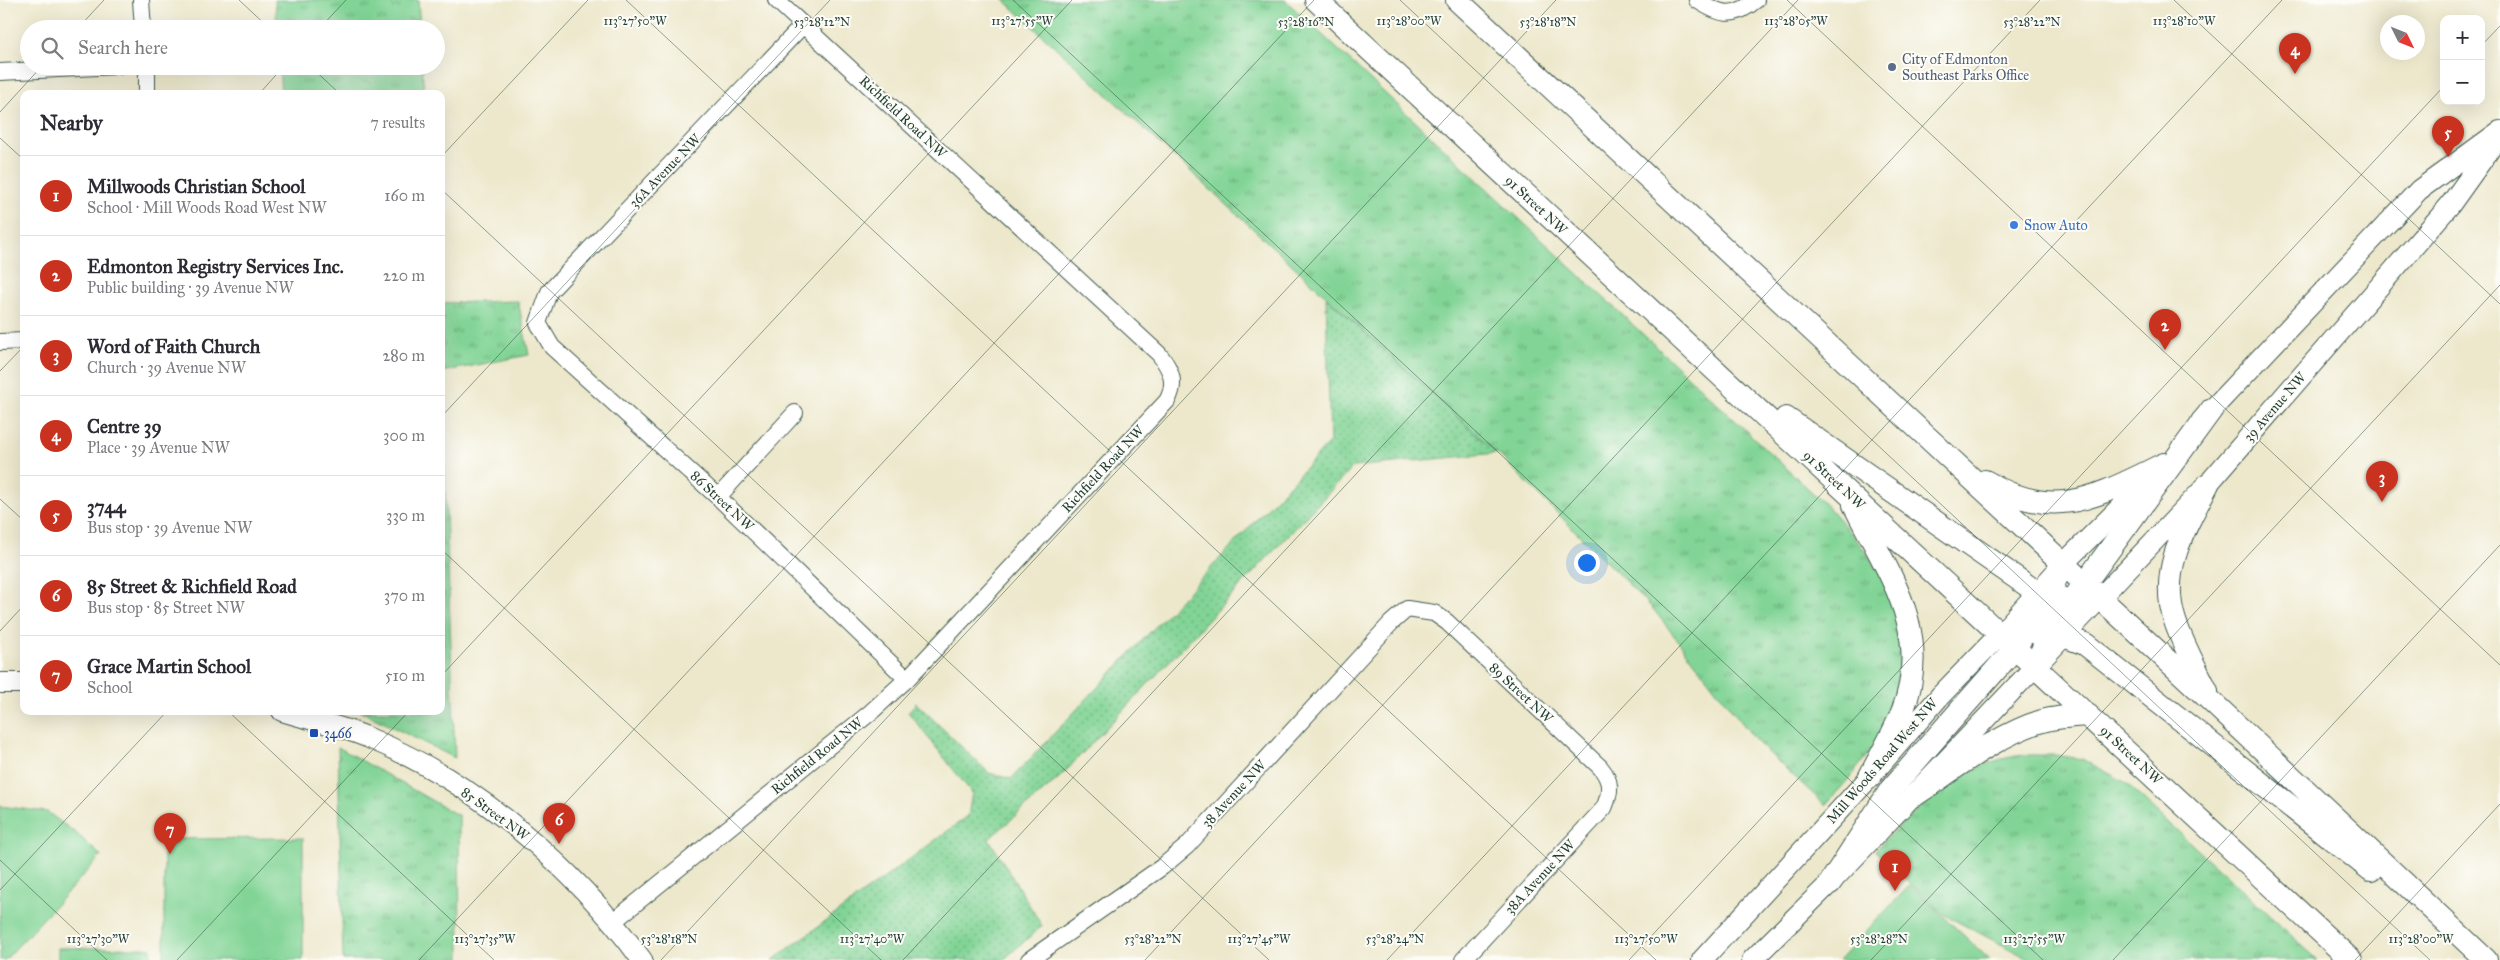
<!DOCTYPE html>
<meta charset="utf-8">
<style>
:root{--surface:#fff;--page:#f7f7f7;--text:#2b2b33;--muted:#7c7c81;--line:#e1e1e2;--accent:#c8321e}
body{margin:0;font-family:"IM FELL Great Primer",serif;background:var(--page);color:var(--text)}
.controls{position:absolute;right:15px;top:15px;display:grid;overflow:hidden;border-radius:10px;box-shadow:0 5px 20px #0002}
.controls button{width:45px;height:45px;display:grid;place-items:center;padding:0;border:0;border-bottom:1px solid var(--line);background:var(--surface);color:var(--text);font:25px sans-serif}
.compass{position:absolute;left:2380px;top:15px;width:45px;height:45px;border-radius:50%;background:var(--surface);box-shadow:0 5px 20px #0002;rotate:133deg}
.you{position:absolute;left:1586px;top:562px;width:18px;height:18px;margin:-12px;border:4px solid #fff;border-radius:50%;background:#1a73e8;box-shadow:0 0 0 8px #1a73e833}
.badge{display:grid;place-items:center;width:32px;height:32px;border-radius:50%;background:var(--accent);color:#fff;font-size:16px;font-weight:700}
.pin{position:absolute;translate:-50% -41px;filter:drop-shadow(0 1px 2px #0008)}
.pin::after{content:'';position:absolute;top:26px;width:18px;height:15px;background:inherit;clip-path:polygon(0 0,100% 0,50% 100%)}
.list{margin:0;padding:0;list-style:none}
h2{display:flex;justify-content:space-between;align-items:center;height:65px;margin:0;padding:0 20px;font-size:21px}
h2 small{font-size:16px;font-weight:400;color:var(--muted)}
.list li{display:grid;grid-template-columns:32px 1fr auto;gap:15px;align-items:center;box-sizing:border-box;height:80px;padding:0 20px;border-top:1px solid var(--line)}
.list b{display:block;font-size:19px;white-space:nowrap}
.list p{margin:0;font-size:16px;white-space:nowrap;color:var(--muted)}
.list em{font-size:16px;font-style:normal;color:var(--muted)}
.icon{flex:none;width:28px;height:28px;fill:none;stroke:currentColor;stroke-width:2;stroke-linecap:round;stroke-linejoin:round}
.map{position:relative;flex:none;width:2500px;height:960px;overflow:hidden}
.search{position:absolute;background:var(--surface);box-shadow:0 5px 20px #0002;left:20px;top:20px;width:425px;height:55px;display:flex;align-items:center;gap:12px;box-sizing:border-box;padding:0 18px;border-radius:28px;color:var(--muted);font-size:19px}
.panel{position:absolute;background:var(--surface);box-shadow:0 5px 20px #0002;left:20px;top:90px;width:425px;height:625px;border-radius:10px}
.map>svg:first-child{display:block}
.grass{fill:url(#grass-tufts);stroke:#508864}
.park{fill:url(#park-dots);stroke:#508864}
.pitch{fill:#81d495;stroke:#508864}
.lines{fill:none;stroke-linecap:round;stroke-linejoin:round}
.minor-casing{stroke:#3e574b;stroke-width:18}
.tertiary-casing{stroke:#3e574b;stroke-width:22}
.secondary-casing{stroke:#3e574b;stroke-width:24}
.minor{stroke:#fff;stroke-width:16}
.tertiary{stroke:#fff;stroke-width:20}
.secondary{stroke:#fff;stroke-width:22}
.ticks{fill:none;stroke:#1f3d34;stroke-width:1;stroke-opacity:0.45}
.service-dot{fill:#5c6f8a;stroke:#fdfcf7;stroke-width:2}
.shop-dot{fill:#3f7fe0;stroke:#fdfcf7;stroke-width:2}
.transit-dot{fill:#1a4fb4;stroke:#fdfcf7;stroke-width:2}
.labels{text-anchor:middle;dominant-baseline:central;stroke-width:4;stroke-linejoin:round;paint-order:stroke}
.service-label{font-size:14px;fill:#4e5e75;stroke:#fdfcf7;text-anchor:start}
.street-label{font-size:14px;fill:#1f3d34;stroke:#fdfcf7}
.shop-label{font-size:14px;fill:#366cbe;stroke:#fdfcf7;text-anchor:start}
.transit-label{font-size:14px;fill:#164399;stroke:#fdfcf7;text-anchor:start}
.ticks-label{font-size:12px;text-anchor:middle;fill:#1f3d34;stroke:#fdfcf7;stroke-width:4;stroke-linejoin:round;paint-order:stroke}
</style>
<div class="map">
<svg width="2500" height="960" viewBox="0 0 2500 960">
<defs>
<pattern id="grass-tufts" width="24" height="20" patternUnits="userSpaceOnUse" patternTransform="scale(1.25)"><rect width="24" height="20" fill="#81d495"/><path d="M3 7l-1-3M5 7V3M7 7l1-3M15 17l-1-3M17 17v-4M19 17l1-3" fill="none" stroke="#69ad7a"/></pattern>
<pattern id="park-dots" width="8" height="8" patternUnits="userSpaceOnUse" patternTransform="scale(1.25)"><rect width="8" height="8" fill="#81d495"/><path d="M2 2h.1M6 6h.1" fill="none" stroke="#69ad7a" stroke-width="1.8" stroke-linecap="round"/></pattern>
</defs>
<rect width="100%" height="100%" fill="#fdfcf7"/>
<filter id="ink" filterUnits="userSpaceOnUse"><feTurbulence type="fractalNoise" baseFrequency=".02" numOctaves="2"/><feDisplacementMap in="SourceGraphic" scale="10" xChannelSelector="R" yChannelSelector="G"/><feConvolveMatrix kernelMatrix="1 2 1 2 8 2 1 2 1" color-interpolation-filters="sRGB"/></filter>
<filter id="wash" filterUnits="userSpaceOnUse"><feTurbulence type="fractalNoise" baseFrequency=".0096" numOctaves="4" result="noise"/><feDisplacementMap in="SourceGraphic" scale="20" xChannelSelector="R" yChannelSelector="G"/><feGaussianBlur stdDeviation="1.12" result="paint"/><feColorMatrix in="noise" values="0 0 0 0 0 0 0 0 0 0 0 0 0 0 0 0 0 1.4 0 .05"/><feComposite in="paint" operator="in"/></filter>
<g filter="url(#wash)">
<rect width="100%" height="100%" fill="#ede8cc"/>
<path class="grass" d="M275,0H418L420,29H277Z
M1004,0H1285L1829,508C1846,528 1867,550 1880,574C1910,636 1905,702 1865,758C1853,775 1839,790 1825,805L1757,742L1654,610L1497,453Z
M279,66H422L424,94H281Z
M518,301L529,355L441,372V303Z
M441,375L455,758L360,711H441Z
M338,747L459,816L460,960H343Z
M2024,755H2055L2082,759L2123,781L2318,960H2031L1943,914L1875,850C1917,808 1962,761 2024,755Z"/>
<path class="park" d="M1326,297L1497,453L1353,467L1060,777L989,839L1042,926L1003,960H773L968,816L972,793L908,712L916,703L989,773L1011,779L1330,442Z"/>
<path class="pitch" d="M0,806L47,812L76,833L101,856L5,960H0Z
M303,838V960H164V839Z
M1910,885L1990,960H1839Z
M58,948H151V960H58Z"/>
</g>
<g filter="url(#ink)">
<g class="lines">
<defs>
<path id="minor" d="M141,0L143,29
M1697,0C1720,15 1734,19 1756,0
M803,25L549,292L538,323L552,347L718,497L907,679
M147,66V94
M0,72L117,66
M0,342L24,341
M718,497L795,413
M614,921L871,712L907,679L1167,401C1177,383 1171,369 1159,354L776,0
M1029,960L1162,867L1187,846L1391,623L1407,609L1434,613L1447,622L1600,767C1612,781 1611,792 1604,808L1463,960"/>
<path id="tertiary" d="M2201,421L2419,190L2500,131
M0,683H24
M282,711C310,720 341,726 369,738C477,783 573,866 642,960
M1702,960L1869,778L1940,696L2000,634L2063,564L2159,469
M1752,960L1830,883L2208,484L2450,205L2495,142"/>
<path id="secondary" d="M1316,0L2351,960
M1457,0L2211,701L2486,960
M1786,418L2038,593L2074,601L2099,598
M1985,481C2056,523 2097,496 2164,464
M1854,505C1887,572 1933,631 1903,710C1894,733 1880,756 1869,778
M2000,634L2050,631L2085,644L2371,870
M2035,667L2050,631L2212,409
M2207,691C2196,668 2183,645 2175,621C2158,570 2186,527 2208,484
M1915,795C1953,770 1998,734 2042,721C2057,717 2072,716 2088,715
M1830,883L1891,789L2015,648L2048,596L2063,564"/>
</defs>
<use href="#minor" class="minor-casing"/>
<use href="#tertiary" class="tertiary-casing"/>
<use href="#secondary" class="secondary-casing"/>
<use href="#minor" class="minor"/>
<use href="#tertiary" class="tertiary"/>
<use href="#secondary" class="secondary"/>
</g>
</g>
<path class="ticks" d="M239,0L270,29M626,0L1656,960M1013,0L2043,960M1400,0L2430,960M1787,0L2500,665M2174,0L2500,304M77,29L104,0M319,29L346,0M2481,46L2500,26M310,66L340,94M259,94L284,66M0,112L42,66M0,138L24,160M441,157L588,0M441,189L1269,960M0,371L24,346M441,417L830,0M0,499L24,521M441,549L881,960M0,631L24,605M441,676L1072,0M228,711L494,960M0,860L107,960M0,890L167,711M177,960L409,711M419,960L1314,0M661,960L1556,0M903,960L1798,0M1145,960L2040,0M1387,960L2282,0M1629,960L2444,86M1871,960L2500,285M2113,960L2500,545M2355,960L2500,804"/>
<circle class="service-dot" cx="1892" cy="67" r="5"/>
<circle class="shop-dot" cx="2014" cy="225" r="5"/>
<rect class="transit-dot" x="309" y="728" width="10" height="10" rx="2.5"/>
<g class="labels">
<g class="service-label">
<text x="1902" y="59">City of Edmonton<tspan x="1902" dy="16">Southeast Parks Office</tspan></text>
</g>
<g class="street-label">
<text transform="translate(903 117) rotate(43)">Richfield Road NW</text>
<text transform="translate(665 171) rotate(-46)">36A Avenue NW</text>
<text transform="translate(1536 205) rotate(43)">91 Street NW</text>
<text transform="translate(2275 407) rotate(-49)">39 Avenue NW</text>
<text transform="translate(1103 469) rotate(-47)">Richfield Road NW</text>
<text transform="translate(1834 480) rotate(43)">91 Street NW</text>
<text transform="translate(722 501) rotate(43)">86 Street NW</text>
<text transform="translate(1521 693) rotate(43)">89 Street NW</text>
<text transform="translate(2131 755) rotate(43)">91 Street NW</text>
<text transform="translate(817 756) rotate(-39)">Richfield Road NW</text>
<text transform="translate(1882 761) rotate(-49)">Mill Woods Road West NW</text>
<text transform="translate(1234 794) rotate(-47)">38 Avenue NW</text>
<text transform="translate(495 814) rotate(36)">85 Street NW</text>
<text transform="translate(1540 877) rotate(-47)">38A Avenue NW</text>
</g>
<g class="shop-label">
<text x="2024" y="225">Snow Auto</text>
</g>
<g class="transit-label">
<text x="324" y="733">3466</text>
</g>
</g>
<g class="ticks-label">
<text x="635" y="25">113°27'50"W</text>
<text x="1022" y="25">113°27'55"W</text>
<text x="1796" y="25">113°28'05"W</text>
<text x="1409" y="25">113°28'00"W</text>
<text x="2184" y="25">113°28'10"W</text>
<text x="822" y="26">53°28'12"N</text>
<text x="1306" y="26">53°28'16"N</text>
<text x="1548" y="26">53°28'18"N</text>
<text x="2032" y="26">53°28'22"N</text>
<text x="669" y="943">53°28'18"N</text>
<text x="1153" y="943">53°28'22"N</text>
<text x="1395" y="943">53°28'24"N</text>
<text x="1879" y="943">53°28'28"N</text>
<text x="98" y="943">113°27'30"W</text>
<text x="485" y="943">113°27'35"W</text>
<text x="872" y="943">113°27'40"W</text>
<text x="1259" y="943">113°27'45"W</text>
<text x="1646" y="943">113°27'50"W</text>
<text x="2034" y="943">113°27'55"W</text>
<text x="2421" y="943">113°28'00"W</text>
</g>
</svg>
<div class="controls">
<button>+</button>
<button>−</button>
</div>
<svg class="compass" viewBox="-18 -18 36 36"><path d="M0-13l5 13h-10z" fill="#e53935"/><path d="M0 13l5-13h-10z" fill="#7c7c81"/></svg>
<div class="you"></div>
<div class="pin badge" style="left:1895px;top:891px">1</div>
<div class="pin badge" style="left:2165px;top:350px">2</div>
<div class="pin badge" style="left:2382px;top:502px">3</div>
<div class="pin badge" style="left:2295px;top:74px">4</div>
<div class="pin badge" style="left:2448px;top:157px">5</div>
<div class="pin badge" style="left:559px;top:844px">6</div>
<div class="pin badge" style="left:170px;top:854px">7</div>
<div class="search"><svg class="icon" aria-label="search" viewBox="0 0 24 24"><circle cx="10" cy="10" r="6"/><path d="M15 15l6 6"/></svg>Search here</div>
<section class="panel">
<h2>Nearby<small>7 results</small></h2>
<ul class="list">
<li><span class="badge">1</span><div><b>Millwoods Christian School</b><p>School · Mill Woods Road West NW</p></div><em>160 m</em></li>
<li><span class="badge">2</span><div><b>Edmonton Registry Services Inc.</b><p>Public building · 39 Avenue NW</p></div><em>220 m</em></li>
<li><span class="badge">3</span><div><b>Word of Faith Church</b><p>Church · 39 Avenue NW</p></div><em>280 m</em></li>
<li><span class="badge">4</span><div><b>Centre 39</b><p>Place · 39 Avenue NW</p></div><em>300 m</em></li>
<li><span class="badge">5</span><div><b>3744</b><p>Bus stop · 39 Avenue NW</p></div><em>330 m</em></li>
<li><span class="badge">6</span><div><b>85 Street &amp; Richfield Road</b><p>Bus stop · 85 Street NW</p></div><em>370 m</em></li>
<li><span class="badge">7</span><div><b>Grace Martin School</b><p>School</p></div><em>510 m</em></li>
</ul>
</section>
</div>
